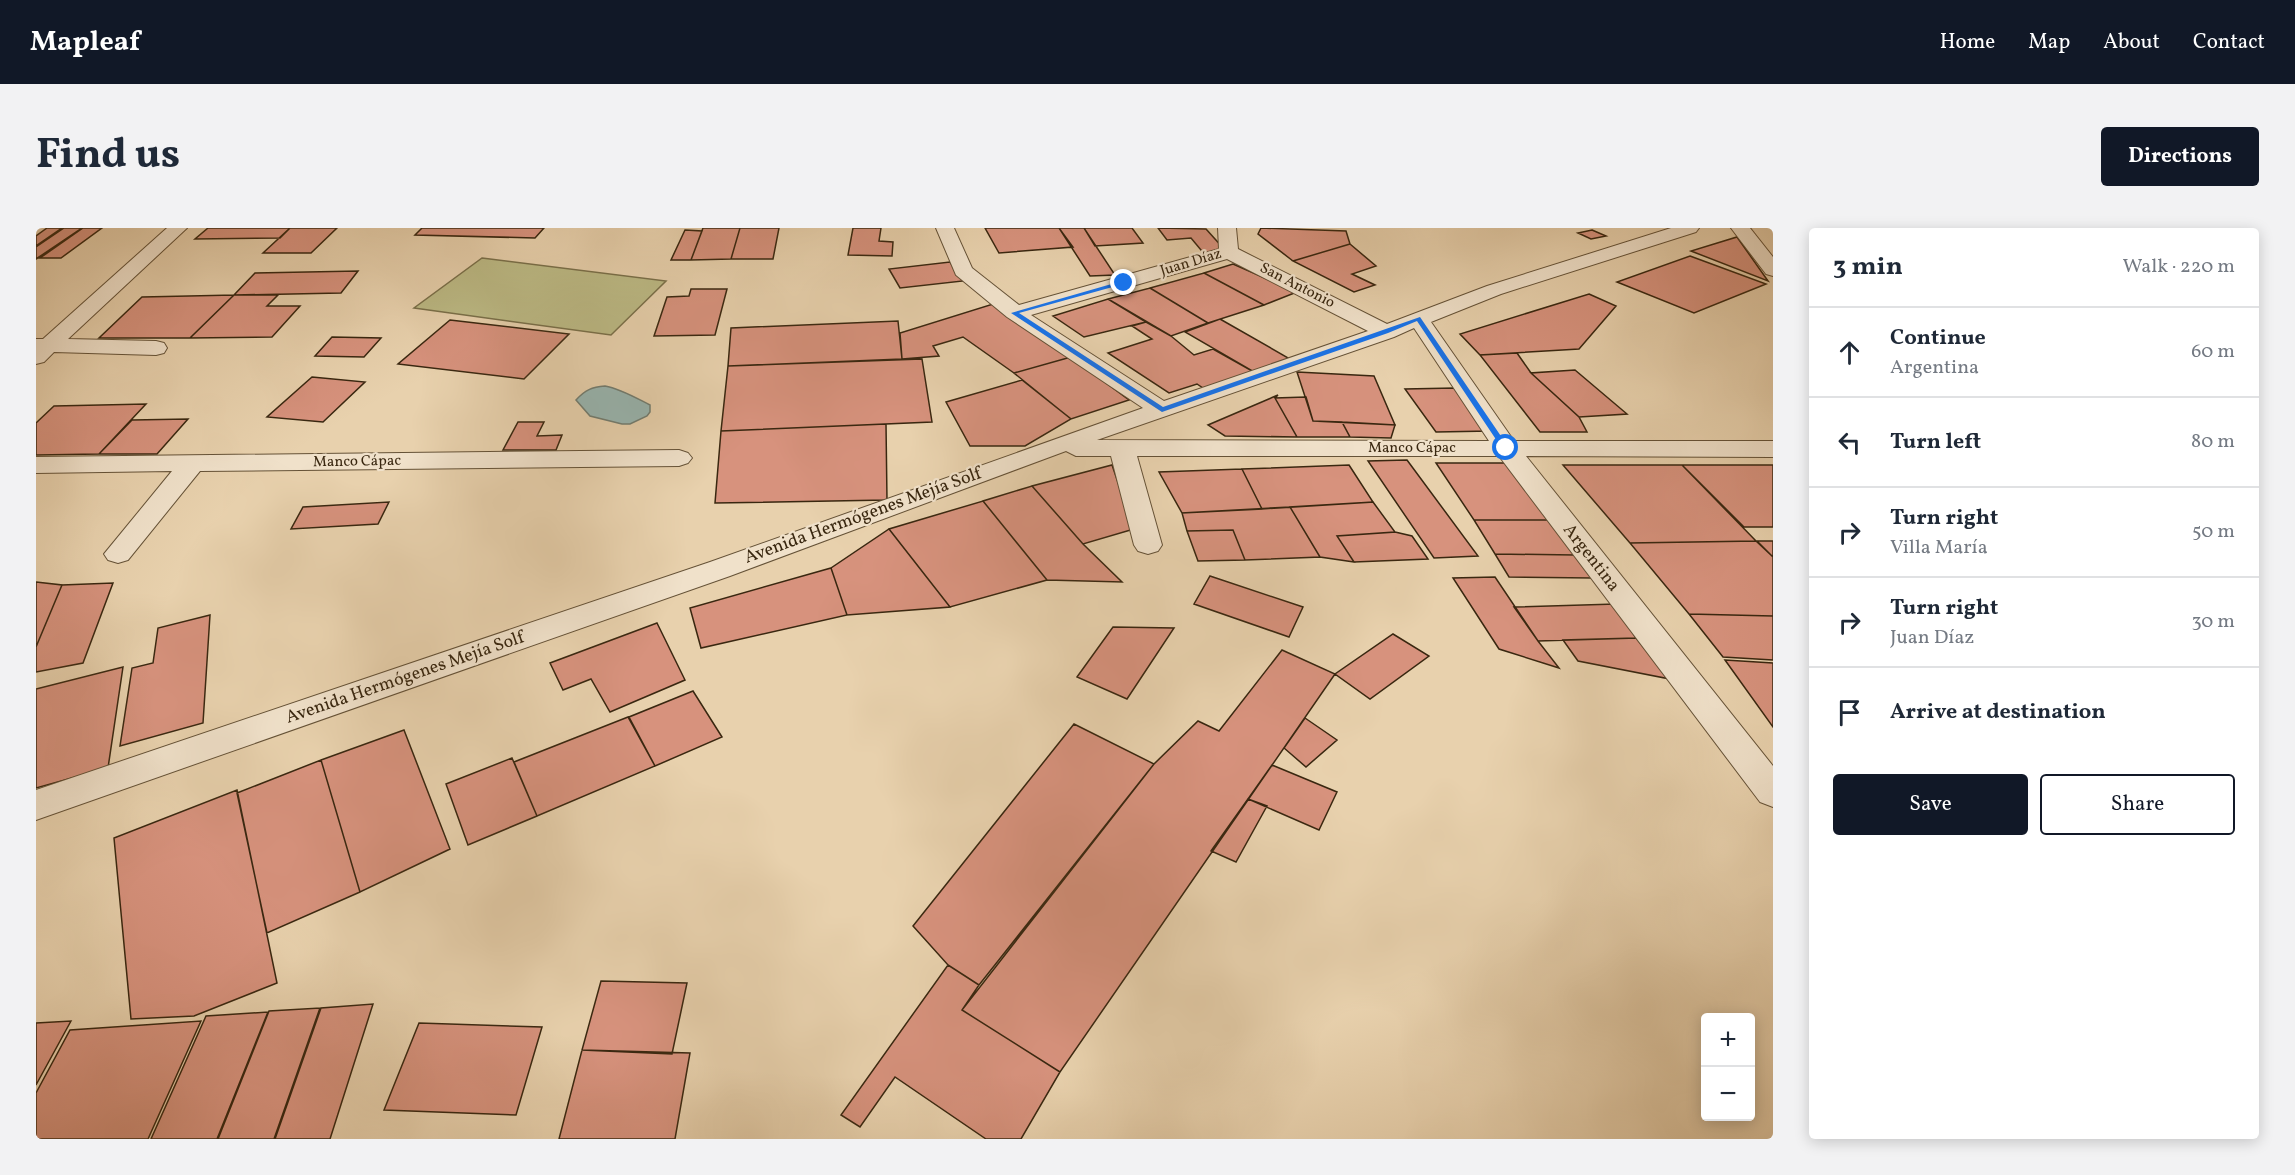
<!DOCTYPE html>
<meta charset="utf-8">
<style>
:root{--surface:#fff;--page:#f2f2f3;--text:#1f2937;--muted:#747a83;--line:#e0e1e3;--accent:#111827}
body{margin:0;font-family:Vollkorn,serif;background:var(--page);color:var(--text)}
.controls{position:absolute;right:18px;bottom:18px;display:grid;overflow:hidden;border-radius:6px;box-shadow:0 3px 15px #0003}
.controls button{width:54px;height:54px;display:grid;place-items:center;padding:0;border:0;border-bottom:2px solid var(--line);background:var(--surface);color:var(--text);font:30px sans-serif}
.stop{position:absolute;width:18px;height:18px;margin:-14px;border:4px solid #1a73e8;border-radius:50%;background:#fff}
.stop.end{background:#1a73e8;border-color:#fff;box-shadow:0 2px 6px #0008}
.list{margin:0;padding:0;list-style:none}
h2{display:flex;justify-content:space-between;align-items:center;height:78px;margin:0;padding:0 24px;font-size:26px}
h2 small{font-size:20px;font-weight:400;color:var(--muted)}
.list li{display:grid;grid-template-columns:39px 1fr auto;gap:18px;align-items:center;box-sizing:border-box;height:90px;padding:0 24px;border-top:2px solid var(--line)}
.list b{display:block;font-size:22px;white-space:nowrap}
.list p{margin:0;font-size:20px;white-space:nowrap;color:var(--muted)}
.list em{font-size:20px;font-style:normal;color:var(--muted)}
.actions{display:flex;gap:12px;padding:18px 24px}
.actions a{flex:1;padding:14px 0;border:2px solid var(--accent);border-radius:6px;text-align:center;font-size:21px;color:var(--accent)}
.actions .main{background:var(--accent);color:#fff}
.icon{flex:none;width:33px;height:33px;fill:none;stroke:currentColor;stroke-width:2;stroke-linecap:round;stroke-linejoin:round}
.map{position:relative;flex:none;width:1737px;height:911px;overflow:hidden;border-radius:6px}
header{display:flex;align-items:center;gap:36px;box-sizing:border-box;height:84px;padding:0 30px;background:var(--accent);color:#fff}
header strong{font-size:28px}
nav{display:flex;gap:33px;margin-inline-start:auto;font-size:21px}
.intro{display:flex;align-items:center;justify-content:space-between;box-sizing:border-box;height:144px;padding:0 36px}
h1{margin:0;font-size:42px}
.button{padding:15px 27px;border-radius:6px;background:var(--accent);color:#fff;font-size:21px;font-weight:700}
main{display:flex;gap:36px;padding:0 36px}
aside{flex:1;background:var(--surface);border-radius:6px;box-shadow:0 3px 15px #0003}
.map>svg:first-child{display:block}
.green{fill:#bcba85;stroke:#7a704a;stroke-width:1.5}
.water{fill:#98b6b1;stroke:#727d71;stroke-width:1.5}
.building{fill:#d7927d;stroke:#392710;stroke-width:1.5}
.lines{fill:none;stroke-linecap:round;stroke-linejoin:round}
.street-casing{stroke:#655237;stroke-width:2}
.street{fill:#f0e1ca;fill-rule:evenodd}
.route{fill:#1a73e8}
.labels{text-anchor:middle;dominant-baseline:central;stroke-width:4.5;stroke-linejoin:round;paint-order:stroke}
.far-street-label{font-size:15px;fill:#392710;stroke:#f0e1ca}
.street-label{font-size:18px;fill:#392710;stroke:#f0e1ca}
</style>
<header>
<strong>Mapleaf</strong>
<nav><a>Home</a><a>Map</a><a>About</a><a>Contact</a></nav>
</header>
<div class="intro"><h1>Find us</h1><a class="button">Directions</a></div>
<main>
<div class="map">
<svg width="1737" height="911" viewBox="0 0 1737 911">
<rect width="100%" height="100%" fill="#e8d1ad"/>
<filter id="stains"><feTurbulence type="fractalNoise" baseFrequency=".00333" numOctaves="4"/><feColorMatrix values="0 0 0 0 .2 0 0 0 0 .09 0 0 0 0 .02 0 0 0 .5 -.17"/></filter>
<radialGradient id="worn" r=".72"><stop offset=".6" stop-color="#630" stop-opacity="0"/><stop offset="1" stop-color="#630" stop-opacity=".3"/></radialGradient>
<path class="green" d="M446,30L630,53L575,107L378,80Z"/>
<path class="water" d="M569,158C585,161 600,170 614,177V184L611,188L594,196H586L554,188L540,172C549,162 556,159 569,158Z"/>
<path class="building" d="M11,0H26L0,18V8Z
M28,0H46L0,31V19Z
M47,0H66L25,30H4Z
M172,0H254L244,10L159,11Z
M254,0H301L275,25H227Z
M386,0H508L499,10L379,7Z
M667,0H704L695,31L655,32Z
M704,0H743L737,31H695Z
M817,0H845L843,13L857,14L856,28L812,27Z
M949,0H1023L1037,19L963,25Z
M1023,0H1048L1079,47L1054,48Z
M1048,0H1096L1107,15L1059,18Z
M1122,0L1170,1L1188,21L1170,28L1155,10L1131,12Z
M1225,0L1310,3L1314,16L1257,33L1222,6Z
M649,2L666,3L655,32H635Z
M1556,2L1570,8L1555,11L1542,5Z
M1701,9L1732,53L1655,23Z
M1314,16L1340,38L1316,46L1339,57L1318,64L1257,33Z
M1654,28L1730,56L1658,85L1581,54Z
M914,34L927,53L864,60L853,41Z
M1197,36L1261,64L1228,77L1168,45Z
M322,43L305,65L198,67L219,45Z
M1168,45L1228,77L1172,95L1114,60Z
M1114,60L1172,95L1135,108L1072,71Z
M655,61H691L679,107L618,108L631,69L653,68Z
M1553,66L1580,78L1543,121L1444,127L1424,106Z
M198,67L154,110H63L106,69Z
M198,67H242L231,78H264L236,109L154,110Z
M1072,71L1110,94L1048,109L1017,88Z
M957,76L1035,129L978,145L927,109L897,118L903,128L866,131L864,105Z
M1184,91L1254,131L1218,144L1149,104Z
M414,92L533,106L488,151L362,136Z
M862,93L866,131L692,138L695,100Z
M1110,94L1135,108L1158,127L1177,121L1218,144L1170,162L1161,156L1133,165L1072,125L1116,111L1096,98Z
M296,109L345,110L328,129L279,128Z
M1481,125L1495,145L1543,189L1551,204H1504L1444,127Z
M1035,129L1093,172L1035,191L978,145Z
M886,131L896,194L685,203L692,138Z
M1539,142L1591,186L1543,189L1495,145Z
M1261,144L1338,148L1359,197L1277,193Z
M276,149L329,154L287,194L231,189Z
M986,152L1035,191L989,218H934L910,174Z
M1419,160L1454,203L1400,204L1369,161Z
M1242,167L1239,170L1261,209L1189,208L1172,197Z
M1270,169L1277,193L1306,194L1314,209H1261L1239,170Z
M110,176L63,226L0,227V195L18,178Z
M152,191L121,226H63L96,192Z
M482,194H508L501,208L526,207L520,222H467Z
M1306,194L1359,197L1355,210L1314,209Z
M850,196L851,272L679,275L685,203Z
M1371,232L1442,328L1398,330L1332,233Z
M1400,235H1470L1513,292H1438Z
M1076,237L1098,301L1047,316L996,258Z
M1313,237L1337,274L1226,281L1206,241Z
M1527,237H1646L1720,313L1594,315Z
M1646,237H1737V299H1708Z
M1206,241L1226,281L1146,285L1123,244Z
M996,258L1047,316L1086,354L1011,352L947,273Z
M947,273L1011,352L914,379L853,301Z
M353,274L342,296L255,301L267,279Z
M1337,274L1359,304L1301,308L1318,334L1284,329L1254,279Z
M1254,279L1284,329L1209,332L1197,302L1151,303L1146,285Z
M1438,292H1513L1539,327L1459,326Z
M853,301L914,379L811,387L795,340Z
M1197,302L1209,332L1162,333L1151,303Z
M1359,304L1376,308L1392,331L1318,334L1301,308Z
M1720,313L1737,329V388L1653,386L1594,315Z
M1721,313H1737V329Z
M1459,326L1539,327L1556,350L1473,349Z
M795,340L811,387L665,420L654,380Z
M1174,348L1267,379L1253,409L1158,376Z
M1459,349L1502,413L1523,440L1463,421L1417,350Z
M0,354L26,357L0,419Z
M77,355L47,435L0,444V419L26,357Z
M1580,376L1600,410L1502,413L1478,379Z
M1653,386L1737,388V432L1687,429Z
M174,387L167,495L84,518L96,440L117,435L122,400Z
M621,395L649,452L574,484L555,451L527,462L514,435Z
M1077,399L1138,400L1091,471L1041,449Z
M1357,406L1393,428L1334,471L1299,446Z
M1600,410L1634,451L1542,433L1527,412Z
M1246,422L1299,446L1024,844L926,782L1118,536L1162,493L1183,503Z
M1689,432L1737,435V499Z
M87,439L72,540L0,560V461Z
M657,463L686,509L619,538L593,489Z
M592,489L619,538L501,588L478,534Z
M1269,490L1301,512L1270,539L1248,520Z
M1038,496L1118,536L943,757L912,737L877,698Z
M368,502L414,621L324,664L285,532Z
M476,530L501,588L432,617L410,556Z
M285,532L324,664L231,705L201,565Z
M1236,537L1301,564L1283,602L1212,571Z
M201,562L241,755L158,788L95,791L78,610Z
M1212,571L1231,578L1200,634L1175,623Z
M912,737L943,757L926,782L1024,844L985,911H950L859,849L824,899L805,887Z
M565,753L651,755L636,826L546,822Z
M337,776L294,911H239L285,780Z
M284,780L238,911H182L233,783Z
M232,784L181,911H115L170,788Z
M35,793L0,857V795Z
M165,793L112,911H0V865L34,802Z
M383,795L506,799L480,887L348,882Z
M546,822L654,825L639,911H523Z"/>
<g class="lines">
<defs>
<path id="street" d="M131,0H151L32,111L120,113L128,115L131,120L128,125L120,127L18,124L8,134L0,136V111H7Z
M900,0H918L936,40L983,77L1183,21L1182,0H1200L1202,21L1351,96L1451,58L1635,0H1663L1660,4L1465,66L1395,94L1478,213H1737V229L1490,228L1737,538V579L1724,574L1463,228H1101L1126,317L1122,323L1112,326L1102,323L1098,317L1075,228H1040L1030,223L694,348L0,592V562L674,334L1107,180L971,89L920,47ZM1191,31L1332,103L1128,173L995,87ZM1378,100L1453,213L1061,212L1358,109Z
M1695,0H1714L1737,29V48L1730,46Z
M643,222L652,225L656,230L652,235L643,238L164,243L92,332L82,335L72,332L68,326L136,243L0,245V229Z"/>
</defs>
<use href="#street" class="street-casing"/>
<use href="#street" class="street"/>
</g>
<path class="route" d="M1086,53L1091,55L983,85L1127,179L1384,89L1473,220L1467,222L1381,93L1352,105L1126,184L975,85Z"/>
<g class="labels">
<g class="far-street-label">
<text transform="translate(1155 35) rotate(-17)">Juan Díaz</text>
<text transform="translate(1261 58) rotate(27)">San Antonio</text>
<text x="1376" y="220">Manco Cápac</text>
<text transform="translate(321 234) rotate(-1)">Manco Cápac</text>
</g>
<g class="street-label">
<text transform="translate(827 288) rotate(-20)">Avenida Hermógenes Mejía Solf</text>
<text transform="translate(1555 330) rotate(52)">Argentina</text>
<text transform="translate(369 450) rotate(-19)">Avenida Hermógenes Mejía Solf</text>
</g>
</g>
<rect width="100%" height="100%" filter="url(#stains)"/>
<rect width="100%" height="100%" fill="url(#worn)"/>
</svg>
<div class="controls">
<button>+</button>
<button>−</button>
</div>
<div class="stop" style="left:1470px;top:220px"></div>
<div class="stop end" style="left:1088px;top:55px"></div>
</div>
<aside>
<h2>3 min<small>Walk · 220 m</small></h2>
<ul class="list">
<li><svg class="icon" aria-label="ahead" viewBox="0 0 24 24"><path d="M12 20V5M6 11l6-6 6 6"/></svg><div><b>Continue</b><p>Argentina</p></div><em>60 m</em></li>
<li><svg class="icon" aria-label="left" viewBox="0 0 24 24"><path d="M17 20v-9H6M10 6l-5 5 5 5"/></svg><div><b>Turn left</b></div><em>80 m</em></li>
<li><svg class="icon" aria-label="right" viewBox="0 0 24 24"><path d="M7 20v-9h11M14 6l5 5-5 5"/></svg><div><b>Turn right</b><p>Villa María</p></div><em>50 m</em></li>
<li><svg class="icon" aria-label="right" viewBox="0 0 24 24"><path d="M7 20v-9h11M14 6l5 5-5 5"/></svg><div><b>Turn right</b><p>Juan Díaz</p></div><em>30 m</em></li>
<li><svg class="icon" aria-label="arrive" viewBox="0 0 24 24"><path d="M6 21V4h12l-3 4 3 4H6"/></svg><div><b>Arrive at destination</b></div></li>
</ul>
<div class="actions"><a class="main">Save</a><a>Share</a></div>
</aside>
</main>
